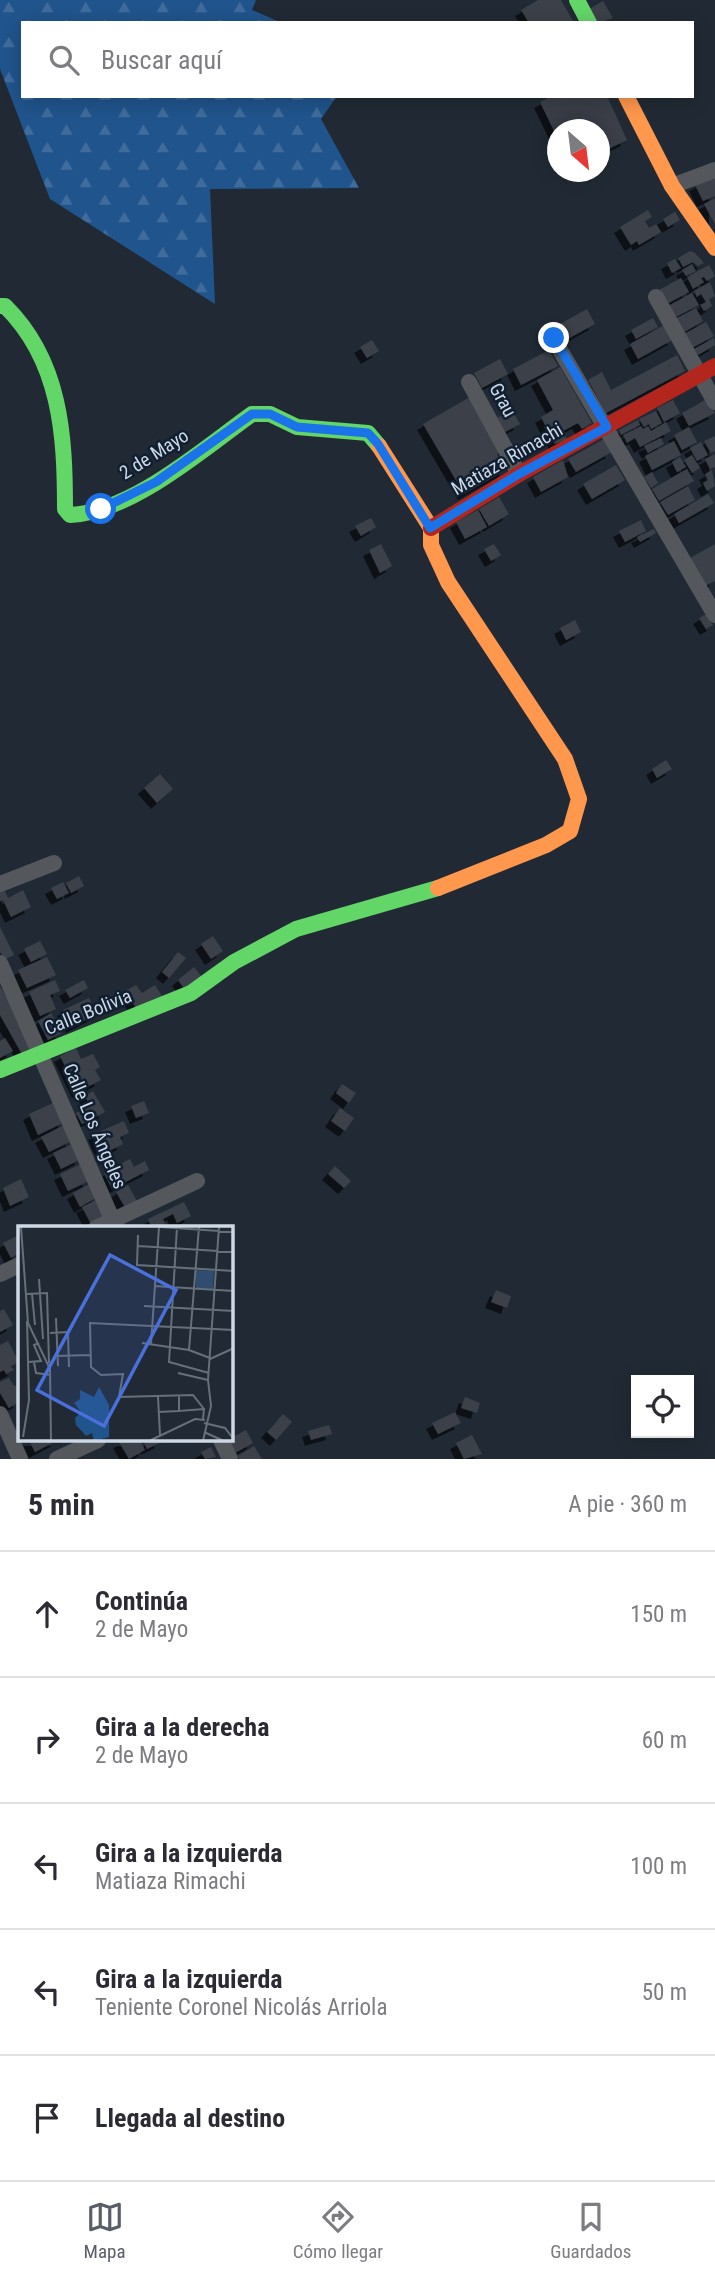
<!DOCTYPE html>
<html lang="es">
<meta charset="utf-8">
<style>
:root{--surface:#fff;--page:#f2f2f3;--text:#2b2b33;--muted:#7c7c81;--line:#e1e1e2;--accent:#595d67}
body{margin:0;font-family:"Roboto Condensed",sans-serif;background:var(--page);color:var(--text)}
.controls{position:absolute;right:21px;bottom:21px;display:grid;overflow:hidden;border-radius:0px;box-shadow:0 4px 18px #0003}
.controls button{width:63px;height:63px;display:grid;place-items:center;padding:0;border:0;border-bottom:2px solid var(--line);background:var(--surface);color:var(--text);font:35px sans-serif}
.compass{position:absolute;left:547px;top:119px;width:63px;height:63px;border-radius:50%;background:var(--surface);box-shadow:0 4px 18px #0003;rotate:152deg}
.stop{position:absolute;width:21px;height:21px;margin:-16px;border:5px solid #1a73e8;border-radius:50%;background:#fff}
.stop.end{background:#1a73e8;border-color:#fff;box-shadow:0 2px 7px #0008}
.list{margin:0;padding:0;list-style:none}
h2{display:flex;justify-content:space-between;align-items:center;height:91px;margin:0;padding:0 28px;font-size:30px}
h2 small{font-size:23px;font-weight:400;color:var(--muted)}
.list li{display:grid;grid-template-columns:46px 1fr auto;gap:21px;align-items:center;box-sizing:border-box;height:126px;padding:0 28px;border-top:2px solid var(--line)}
.list b{display:block;font-size:26px;white-space:nowrap}
.list p{margin:0;font-size:23px;white-space:nowrap;color:var(--muted)}
.list em{font-size:23px;font-style:normal;color:var(--muted)}
.icon{flex:none;width:38px;height:38px;fill:none;stroke:currentColor;stroke-width:2;stroke-linecap:round;stroke-linejoin:round}
.map{position:relative;flex:none;width:715px;height:1459px;overflow:hidden}
.search{position:absolute;background:var(--surface);box-shadow:0 4px 18px #0003;left:21px;right:21px;top:21px;height:77px;display:flex;align-items:center;gap:18px;box-sizing:border-box;padding:0 24px;border-radius:0px;color:var(--muted);font-size:26px}
.sheet{height:721px;background:var(--surface)}
nav{display:flex;justify-content:space-around;align-items:center;box-sizing:border-box;height:98px;border-top:2px solid var(--line);background:var(--surface);font-size:19px;color:var(--muted)}
nav a{display:grid;justify-items:center;gap:4px}
nav .on{color:var(--accent)}
.map>svg:first-child{display:block}
.forest{fill:url(#forest-firs)}
.building{fill:#3a4149;filter:url(#shadow)}
.lines{fill:none;stroke-linecap:round;stroke-linejoin:round}
.street{stroke:#54585c;stroke-width:16}
.fast{stroke:#63d668;stroke-width:16}
.slow{stroke:#ff974d;stroke-width:16}
.jam{stroke:#b3261e;stroke-width:16}
.route{stroke:#1a73e8;stroke-width:9}
.labels{text-anchor:middle;dominant-baseline:central;stroke-width:5;stroke-linejoin:round;paint-order:stroke}
.street-label{font-size:19px;fill:#ced8e5;stroke:#101f32}
.inset-road{fill:none;stroke:#66707b;stroke-width:2}
.view{fill:#4970db;fill-opacity:0.15;stroke:#4970db;stroke-width:3.5}
.inset-edge{fill:none;stroke:#ced8e5;stroke-width:3.5}
</style>
<div class="map">
<svg width="715" height="1459" viewBox="0 0 715 1459">
<defs>
<pattern id="forest-firs" width="22" height="20" patternUnits="userSpaceOnUse" patternTransform="scale(1.75)"><rect width="22" height="20" fill="#20548c"/><path d="M5 1l3.5 6h-7zM16 11l3.5 6h-7z" fill="#3f6c9c"/></pattern>
<filter id="shadow"><feDropShadow dx="-6" dy="6" stdDeviation="0" flood-color="#0009"/></filter>
</defs>
<rect width="100%" height="100%" fill="#212a34"/>
<path class="forest" d="M0,0H256L252,10L282,23H23V96H337L321,119L359,188L210,189L215,304L50,199L0,69Z"/>
<path class="building" d="M538,0H561L574,23H529L521,10Z
M603,1L613,18L597,23L589,9Z
M552,96H607L627,140L600,153V130H558V139L540,102Z
M715,175V196L703,201L695,185Z
M715,198V224L704,204Z
M648,210L652,217L645,221L649,228L656,224L661,232L639,245L637,241L631,245L620,227Z
M675,212L680,220L668,227L663,219Z
M690,251L695,253L704,263L698,266L693,262L683,267L678,258Z
M675,259L681,268L672,273L667,263Z
M692,264L696,271L686,276L682,270Z
M709,265L715,276L707,281L704,277L701,278L704,282L693,289L687,277Z
M681,278L689,292L667,304L659,290Z
M710,282L715,296L709,299L712,306L704,311L700,305L706,302L701,294L697,297L694,291Z
M692,293L699,305L674,318L668,306Z
M696,308L703,321L683,333L675,319Z
M587,309L595,324L566,340L558,325Z
M653,318L658,327L636,339L631,330Z
M706,322L714,336L692,348L684,334Z
M666,324L674,339L638,359L630,344Z
M714,338L715,345L698,355L694,349Z
M372,340L379,351L367,358L360,347Z
M549,350L558,366L521,385L513,369Z
M677,355L685,371L606,413L588,380L602,372L611,390Z
M500,359L508,374L482,388L474,373Z
M560,367L592,423L582,429L578,423L563,431L567,439L555,444L541,417L553,410L537,380Z
M470,397L501,451L497,454L506,470L464,494L423,424Z
M707,399L715,413L689,426L682,413Z
M673,400L680,413L664,422L657,408Z
M512,410L520,424L505,432L497,418Z
M656,411L662,423L651,429L649,424L644,427L639,419Z
M638,420L640,425L621,435L619,430Z
M666,422L671,431L640,447L635,438L627,443L623,435L641,426L643,429L648,426L651,431Z
M689,427L697,442L682,450L674,435Z
M715,436V451L711,453L704,441Z
M661,438L664,444L648,453L644,446Z
M604,439L612,452L576,472L568,459Z
M674,441L681,455L652,470L645,456Z
M701,442L708,455L697,461L690,448Z
M715,454V467L710,469L705,459Z
M692,455L700,468L692,473L684,460Z
M680,457L686,467L677,472L672,462Z
M563,460L568,477L541,492L533,477Z
M616,465L625,480L592,499L583,484Z
M687,469L694,481L659,501L652,489Z
M712,470L715,486L707,491L703,483L708,480L705,474Z
M652,472L658,483L651,488L644,477Z
M688,486L695,500L668,515L660,502Z
M708,494L714,503L679,523L674,514Z
M499,497L509,514L489,526L479,509Z
M478,510L487,527L465,539L456,522Z
M371,518L376,527L361,536L355,526Z
M641,520L646,531L625,542L619,531Z
M654,529L656,533L640,542L637,537Z
M381,544L392,566L380,573L369,550Z
M494,544L501,555L491,561L484,549Z
M715,544V581L705,586L690,558Z
M706,614L713,625L706,629L699,618Z
M575,620L581,632L566,640L560,628Z
M666,760L672,769L657,778L652,769Z
M160,774L173,789L157,803L144,788Z
M79,876L84,886L71,893L66,883Z
M0,880L8,898L23,890L31,907L11,917L3,900L0,901Z
M63,882L69,893L57,899L51,888Z
M0,927L14,955L4,960L0,952Z
M213,936L223,951L211,959L201,944Z
M40,941L47,954L31,962L24,949Z
M178,952L186,958L169,978L162,972Z
M47,957L56,975L27,988L18,970Z
M194,967L203,978L186,991L178,980Z
M55,980L60,991L50,995L56,1009L40,1016L29,992Z
M84,980L88,988L70,998L65,990Z
M136,985L142,993L155,985L162,996L138,1011L125,991Z
M0,986L36,1048L23,1056L0,1015Z
M89,998L97,1014L72,1027L63,1010Z
M51,1013L62,1033L48,1040L38,1021Z
M5,1038L13,1051L0,1058V1041Z
M76,1048L81,1059L93,1054L100,1067L95,1070L101,1080L78,1092L60,1056Z
M342,1084L356,1093L349,1103L336,1093Z
M93,1091L105,1112L82,1124L76,1113L90,1106L85,1096Z
M144,1101L149,1113L136,1118L131,1106Z
M55,1102L65,1122L38,1135L29,1114Z
M340,1108L354,1118L345,1131L331,1121Z
M124,1121L129,1133L120,1137L123,1144L111,1150L113,1155L105,1159L94,1134Z
M64,1125L72,1141L49,1152L41,1137Z
M74,1143L81,1159L61,1169L53,1153Z
M130,1159L134,1167L145,1161L149,1170L112,1189L104,1173Z
M81,1164L89,1181L68,1191L60,1174Z
M335,1166L351,1181L344,1188L328,1174Z
M21,1179L29,1197L10,1206L3,1188Z
M91,1183L98,1197L80,1207L73,1193Z
M128,1185L138,1203L126,1209L116,1192Z
M96,1200L105,1217L91,1224L82,1207Z
M184,1202L191,1216L177,1223L173,1214L163,1219L167,1228H152L148,1219Z
M19,1235V1253L11,1258L3,1243Z
M496,1290L511,1296L507,1308L491,1302Z
M4,1309L13,1325L0,1332V1311Z
M8,1341L19,1362L11,1366L14,1370L6,1374L4,1370L0,1372V1345Z
M9,1378L14,1386L19,1384V1402L9,1408L0,1393V1382Z
M465,1397L480,1403L477,1413L461,1408Z
M455,1412L461,1423L438,1434L432,1423Z
M283,1414L292,1422L276,1440L267,1432Z
M329,1425L332,1434L311,1440L308,1431Z
M246,1430L253,1443L235,1453L227,1440Z
M472,1435L482,1454L464,1459L456,1443Z
M29,1440H58L35,1452Z
M124,1440H140L145,1450L129,1459L119,1442Z
M143,1440H160L161,1442L147,1449Z
M254,1446L262,1459H239L238,1456Z
M211,1447L216,1457L205,1459L201,1452Z"/>
<g class="lines">
<path class="street" d="M672,186L715,170
M656,297L715,402
M553,338L715,615
M469,382L519,474
M0,884L54,863
M0,963L116,1228
M96,1228L197,1181
M0,1274L19,1265
M0,1414L20,1459
M221,1440L230,1459
M57,1459L98,1440"/>
<path class="fast" d="M577,0L589,23
M0,306H5C61,361 65,436 65,509L70,515C132,512 203,449 252,414H270L297,427L368,433L379,446
M0,1070L191,993L234,962L296,929L438,888"/>
<path class="slow" d="M626,96L672,186L715,248
M379,446L431,528V545L448,582L565,759L579,799L570,831L546,845L438,888"/>
<path class="jam" d="M431,528L519,474L715,366"/>
</g>
<g class="lines">
<path class="route" d="M101,509L156,482L252,414H270L297,427L368,433L378,444L430,528L519,474L607,427L554,338"/>
</g>
<g class="labels">
<g class="street-label">
<text transform="translate(503 400) rotate(61)">Grau</text>
<text transform="translate(154 454) rotate(-32)">2 de Mayo</text>
<text transform="translate(507 459) rotate(-30)">Matiaza Rimachi</text>
<text transform="translate(88 1012) rotate(-22)">Calle Bolivia</text>
<text transform="translate(95 1126) rotate(67)">Calle Los Ángeles</text>
</g>
</g>
<g transform="translate(18 1226)">
<rect width="215" height="215" fill="#212a34"/>
<path d="M81,161L91,179V211L76,215L74,207L68,210L58,199L57,192L63,186L56,177L62,173V164L76,171Z" fill="#20548c"/>
<path d="M178,44L196,45L195,63L178,62Z" fill="#304c6e"/>
<path class="inset-road" d="M3,1L10,97L32,143L33,215M142,1L216,6M159,1L151,136L191,147M181,1L171,124L192,132M120,9L119,39L216,45M120,20L216,26M21,53L25,113M136,60L216,65M9,68L29,67L31,137M14,68L17,99M126,80L216,85M38,92L40,140M32,107L50,106L51,141M124,117L171,124M133,118L141,1M38,130L72,129M192,133L216,122M10,136L23,135L16,119L21,117M16,136L18,147L33,149M160,147L190,154M161,170V185L186,183L185,193M140,171L142,209M186,183L175,169L101,171L105,148L83,149L73,141L72,97L216,104M140,186L161,185M186,197L207,202L214,211M186,206L206,215M5,211L11,174L9,95M131,215L177,193L187,194M185,215L193,180L190,154L201,1"/>
<path class="view" d="M92,29L158,64L86,200L19,164Z"/>
<rect width="215" height="215" class="inset-edge"/>
</g>
</svg>
<div class="controls">
<button><svg class="icon" aria-label="locate" viewBox="0 0 24 24"><circle cx="12" cy="12" r="6"/><path d="M12 2v4M12 18v4M2 12h4M18 12h4"/></svg></button>
</div>
<svg class="compass" viewBox="-18 -18 36 36"><path d="M0-13l5 13h-10z" fill="#e53935"/><path d="M0 13l5-13h-10z" fill="#7c7c81"/></svg>
<div class="stop" style="left:101px;top:509px"></div>
<div class="stop end" style="left:554px;top:338px"></div>
<div class="search"><svg class="icon" aria-label="search" viewBox="0 0 24 24"><circle cx="10" cy="10" r="6"/><path d="M15 15l6 6"/></svg>Buscar aquí</div>
</div>
<section class="sheet">
<h2>5 min<small>A pie · 360 m</small></h2>
<ul class="list">
<li><svg class="icon" aria-label="ahead" viewBox="0 0 24 24"><path d="M12 20V5M6 11l6-6 6 6"/></svg><div><b>Continúa</b><p>2 de Mayo</p></div><em>150 m</em></li>
<li><svg class="icon" aria-label="right" viewBox="0 0 24 24"><path d="M7 20v-9h11M14 6l5 5-5 5"/></svg><div><b>Gira a la derecha</b><p>2 de Mayo</p></div><em>60 m</em></li>
<li><svg class="icon" aria-label="left" viewBox="0 0 24 24"><path d="M17 20v-9H6M10 6l-5 5 5 5"/></svg><div><b>Gira a la izquierda</b><p>Matiaza Rimachi</p></div><em>100 m</em></li>
<li><svg class="icon" aria-label="left" viewBox="0 0 24 24"><path d="M17 20v-9H6M10 6l-5 5 5 5"/></svg><div><b>Gira a la izquierda</b><p>Teniente Coronel Nicolás Arriola</p></div><em>50 m</em></li>
<li><svg class="icon" aria-label="arrive" viewBox="0 0 24 24"><path d="M6 21V4h12l-3 4 3 4H6"/></svg><div><b>Llegada al destino</b></div></li>
</ul>
</section>
<nav>
<a class="on"><svg class="icon" aria-label="map" viewBox="0 0 24 24"><path d="M3 6l6-2 6 2 6-2v14l-6 2-6-2-6 2zM9 4v14M15 6v14"/></svg>Mapa</a>
<a><svg class="icon" aria-label="directions" viewBox="0 0 24 24"><path d="M12 3l9 9-9 9-9-9zM9 14v-3h6M13 9l2 2-2 2"/></svg>Cómo llegar</a>
<a><svg class="icon" aria-label="saved" viewBox="0 0 24 24"><path d="M7 4h10v16l-5-4-5 4z"/></svg>Guardados</a>
</nav>
